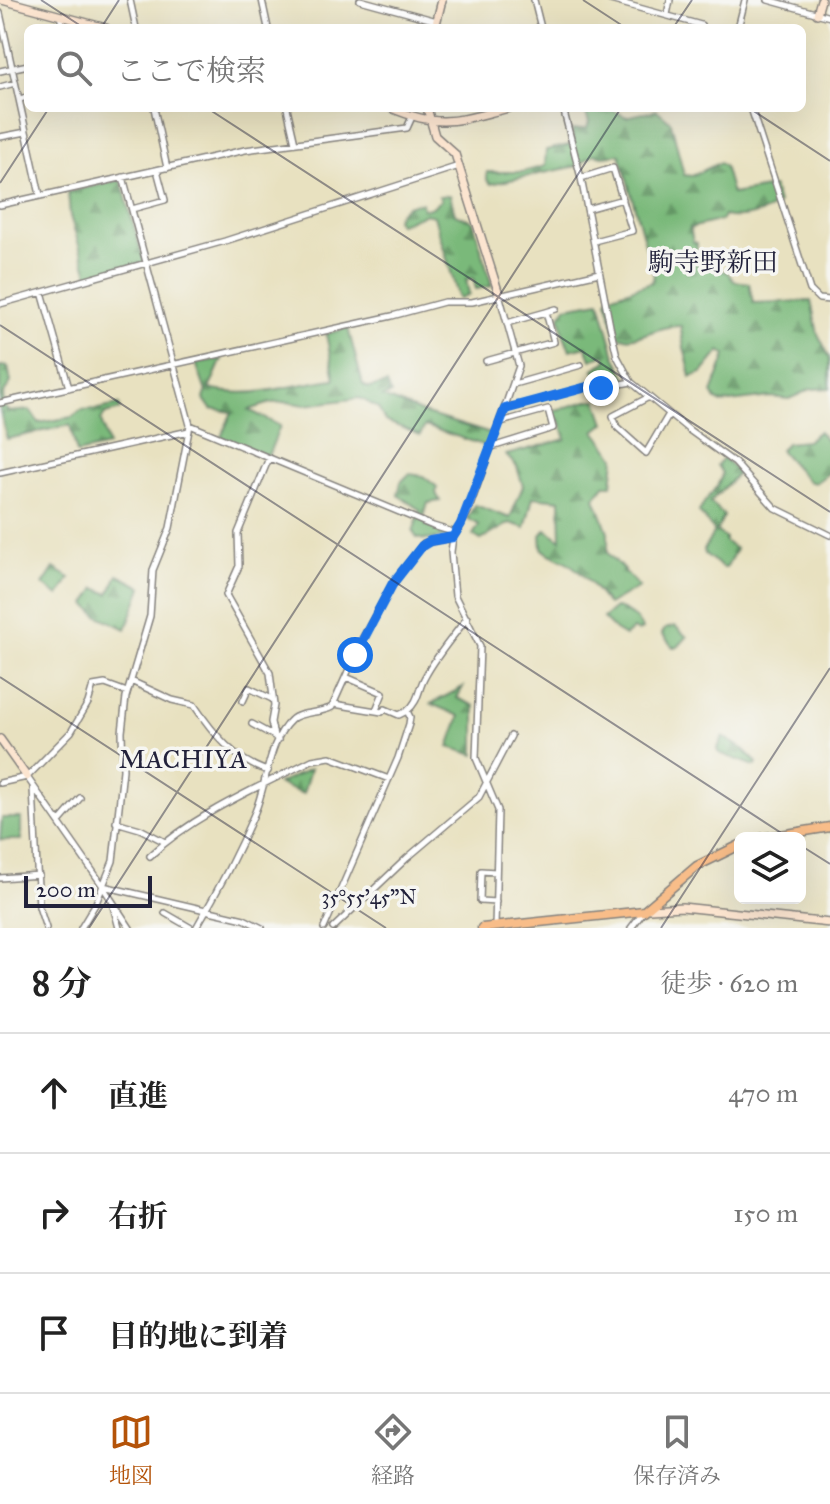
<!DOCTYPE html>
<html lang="ja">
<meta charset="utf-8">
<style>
:root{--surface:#fff;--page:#f2f2f2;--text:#222;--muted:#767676;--line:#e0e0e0;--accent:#b45309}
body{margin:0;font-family:"IM FELL Great Primer","Noto Serif JP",serif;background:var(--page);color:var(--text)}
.controls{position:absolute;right:24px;bottom:24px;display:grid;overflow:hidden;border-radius:12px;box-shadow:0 8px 32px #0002}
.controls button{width:72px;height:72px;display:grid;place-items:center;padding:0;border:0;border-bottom:2px solid var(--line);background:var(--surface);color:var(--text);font:40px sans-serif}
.scale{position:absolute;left:24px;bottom:20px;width:128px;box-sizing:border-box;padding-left:8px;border:4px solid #22223b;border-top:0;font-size:22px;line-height:28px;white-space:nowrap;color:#22223b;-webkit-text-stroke:6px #f6f6f2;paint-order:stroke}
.stop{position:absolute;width:24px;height:24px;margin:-18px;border:6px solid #1a73e8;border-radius:50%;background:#fff}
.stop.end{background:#1a73e8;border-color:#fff;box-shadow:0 2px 8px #0008}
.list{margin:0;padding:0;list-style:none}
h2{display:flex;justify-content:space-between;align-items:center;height:104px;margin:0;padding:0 32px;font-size:34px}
h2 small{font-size:26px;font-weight:400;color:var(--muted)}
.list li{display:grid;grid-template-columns:52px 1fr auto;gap:24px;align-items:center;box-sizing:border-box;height:120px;padding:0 32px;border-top:2px solid var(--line)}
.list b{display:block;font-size:30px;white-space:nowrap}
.list em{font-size:26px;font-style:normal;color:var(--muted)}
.icon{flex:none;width:44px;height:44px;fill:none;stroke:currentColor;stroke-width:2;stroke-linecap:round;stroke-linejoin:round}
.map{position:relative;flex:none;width:830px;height:928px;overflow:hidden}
.search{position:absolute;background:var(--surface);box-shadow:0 8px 32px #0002;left:24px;right:24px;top:24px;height:88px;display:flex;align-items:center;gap:20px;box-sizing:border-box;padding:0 28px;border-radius:12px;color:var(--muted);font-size:30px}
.sheet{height:464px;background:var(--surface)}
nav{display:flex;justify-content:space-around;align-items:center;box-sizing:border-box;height:112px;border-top:2px solid var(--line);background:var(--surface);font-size:22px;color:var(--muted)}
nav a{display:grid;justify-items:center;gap:4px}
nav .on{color:var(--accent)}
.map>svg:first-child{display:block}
.forest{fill:url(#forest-firs);stroke:#4e6e5a;stroke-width:2}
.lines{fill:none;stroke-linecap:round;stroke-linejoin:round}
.street-casing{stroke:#85827e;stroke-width:8}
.secondary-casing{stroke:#85827e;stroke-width:10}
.primary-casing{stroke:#85827e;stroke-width:11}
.street{stroke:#fff;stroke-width:5}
.secondary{stroke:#fce5d0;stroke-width:7}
.primary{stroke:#f8bd89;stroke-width:8}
.route{stroke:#1a73e8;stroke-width:10}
.ticks{fill:none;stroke:#22223b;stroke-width:2;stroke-opacity:0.45}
.labels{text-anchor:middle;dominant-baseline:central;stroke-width:7;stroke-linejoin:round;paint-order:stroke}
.quarter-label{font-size:26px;fill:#22223b;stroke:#f6f6f2}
.ticks-label{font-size:20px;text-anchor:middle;fill:#22223b;stroke:#f6f6f2;stroke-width:7;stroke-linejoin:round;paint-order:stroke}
</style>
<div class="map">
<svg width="830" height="928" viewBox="0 0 830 928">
<defs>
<pattern id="forest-firs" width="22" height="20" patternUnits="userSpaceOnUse" patternTransform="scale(2)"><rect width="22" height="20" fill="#7ab97a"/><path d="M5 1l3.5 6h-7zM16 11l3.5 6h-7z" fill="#649665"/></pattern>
</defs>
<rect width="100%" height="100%" fill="#f6f6f2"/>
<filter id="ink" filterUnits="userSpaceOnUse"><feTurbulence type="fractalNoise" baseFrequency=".0125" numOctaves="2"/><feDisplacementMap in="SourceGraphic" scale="16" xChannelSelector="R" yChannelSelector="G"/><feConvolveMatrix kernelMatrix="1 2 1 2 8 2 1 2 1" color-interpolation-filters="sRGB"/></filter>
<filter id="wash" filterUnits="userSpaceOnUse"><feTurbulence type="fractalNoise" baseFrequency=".006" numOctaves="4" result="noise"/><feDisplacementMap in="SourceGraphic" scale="32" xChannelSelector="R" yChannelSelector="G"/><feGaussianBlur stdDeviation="1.8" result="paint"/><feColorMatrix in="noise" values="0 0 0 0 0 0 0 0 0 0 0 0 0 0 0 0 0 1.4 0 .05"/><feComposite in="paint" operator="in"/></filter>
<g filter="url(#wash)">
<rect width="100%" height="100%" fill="#e8e1c0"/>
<path class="forest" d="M584,108H609L626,117L657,110L671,122L684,175L692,176L719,163L724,166L732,194L773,187L778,204C765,214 740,220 724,216L722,220L690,228L693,242L697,243L696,264L702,267L719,265V270L727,272L734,281L749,283L753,303L811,301L818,334L830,358V388L811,389L789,399L770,397L722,403L716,400L712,393L726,355L720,351L702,373L691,377C688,359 681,343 681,326C654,325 640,343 616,336L607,300L610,296L652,282L654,276L620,154L603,156L594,154L577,166L491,184L487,180V172H523L545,166L546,150L574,144L572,130L587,128L589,122Z
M121,180L144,262L89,277L70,216L68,192Z
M450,195L455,214L473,221L492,286L476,289L473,278L466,279L469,294L459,299L434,216L425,214L399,224L396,219C400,207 410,204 422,203L423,209L431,208L441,200L439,196Z
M600,301L615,356L627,379L600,386L594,369L607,361L605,354L591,360L586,346L570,350L563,333L560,316L566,307Z
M348,328L363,385L369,388L387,384L391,394L383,397L423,413L494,435L489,447L425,426L420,435L385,421L378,408L360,398L305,405L287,402L271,403L249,410L280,426L268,456L221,437L232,412L211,409L204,399L206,392L196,363L222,359L209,389C257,400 289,384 335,379L326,334Z
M0,366L8,367L11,382L3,395L4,407L9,412L30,410L39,423L72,417L81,410L98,409L119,405L120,410L105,414L101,420L108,446L77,453L70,425L7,439L0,410Z
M591,400H597L605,423L595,431L615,457L612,485H604L595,498L608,532V553L639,587L608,605C595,588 583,572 565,561C556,556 549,556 542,548L541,535L546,529L561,540L560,500L533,497L525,528L510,523L481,540L473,535L479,525L467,518L475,505L510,518L523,486L517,467L506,455L566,439L560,420L553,419L552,411Z
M819,431L830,445V472L815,483L808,481L780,450L786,443L807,441Z
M723,458L739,472L710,502L724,515L717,531L725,538V542L736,549L726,568H723L705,554L704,550L714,531L699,512C704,498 721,487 722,473L717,465Z
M409,474L423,476L437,487L436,493L440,501L428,503L424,517L426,525L449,533L450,536L426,540L417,538L413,532L420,510L398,495L401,482Z
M54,568L70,578L59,596L43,585Z
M118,575L142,587L126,629L97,615L86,604L96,588L109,594Z
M615,608C625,609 639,619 642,629L638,632L633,629L625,636L615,630L603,618Z
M675,626L687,637L678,647H673L662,634L665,629Z
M463,687L457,698L475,706V755L449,747L460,716L431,704Z
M723,737L743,749L757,763L755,766L719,753L717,750Z
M310,769L303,794L278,784Z
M2,818H21V840H0Z"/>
</g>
<g filter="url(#ink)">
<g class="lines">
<defs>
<path id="street" d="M130,0L136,28
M262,0L268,28
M360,0L437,21
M534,0L541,28
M610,0L701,25
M768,0L830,17
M0,13L40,195
M667,15L670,0
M60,16L63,28
M738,28L745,0
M0,71L28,65
M0,87L15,83
M19,99L28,97
M154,108L167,168
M287,108L295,143
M563,108L581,178L610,326L617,356L631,382L689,430L735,463L775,508L830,535
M751,108L810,290L819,299L830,300
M0,137L26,132
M581,178L613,168L632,231L594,241
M0,205L245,150L407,128L412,117
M132,209L165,200L157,170
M587,209L623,199
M42,292L69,388
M0,304L225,241L459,166
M546,312L556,309
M486,361L554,342L546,312L507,323
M514,384L581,365
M649,397L613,416L617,427L646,453L669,414
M0,403L392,316L444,302H472L599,273
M506,409L587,387L601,388L631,382
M190,425L433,526L456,533
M492,447L553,428L548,409L501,422
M269,458L238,533L239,566L226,595L270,673L274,705L271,722L274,736L278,740
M0,473L189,431
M346,677L383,693L376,710
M131,681L172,700L194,705C212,732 236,762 268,771
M243,701L249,688L272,699
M334,704L382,712L385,709L399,715L407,711
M252,724L274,736
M27,777L103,886L244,919L262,928
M27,777L71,732L88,703L93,686L105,684L127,692
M0,783L27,777
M33,788L39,907L46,928
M59,822L80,798
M116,822L140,829L165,842
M150,856C195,814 257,788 312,760L330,757L389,779
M0,878L39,875
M103,887L130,928
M496,902L480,901L481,871L496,872
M113,906L119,928
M165,913L191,928
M495,927L498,810L476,758L480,646L455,596L451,552L453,537L468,512L519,366L499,294
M81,928L96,903L113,861L123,770L122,732L126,697L150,616L153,570L170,528L190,425L123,177
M196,928C218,891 238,852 255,812C267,784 268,741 291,720C300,711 320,714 332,707L363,638L393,583L424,543L453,537
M324,928L398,758L409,724L410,717L407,711C419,702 418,689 425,677C436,656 452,638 467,618
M333,928L407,858L479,797L511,736
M631,928L644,911"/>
<path id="secondary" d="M2,0L106,28
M817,14L821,0
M435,28L442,0
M391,108C443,130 458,120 509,108
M427,108L435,136L455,154L499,294
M0,739L27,777
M650,909L682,907L830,923"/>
<path id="primary" d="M762,838L830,827
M482,928L644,911L697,866L740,845"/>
</defs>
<use href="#street" class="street-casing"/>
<use href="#secondary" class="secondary-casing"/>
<use href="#primary" class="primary-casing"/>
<use href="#street" class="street"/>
<use href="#secondary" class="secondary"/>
<use href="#primary" class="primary"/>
</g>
</g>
<g class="lines" filter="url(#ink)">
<path class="route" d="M355,655L393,583L422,546L430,541L453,537L461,524L505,409L587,387L601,388"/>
</g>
<path class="ticks" d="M41,0L84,28M583,0L626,28M101,28L119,0M673,28L692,0M207,108L830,512M749,108L830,161M0,183L49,108M0,325L789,838M0,677L386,928M800,845L830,864M89,928L621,108M661,928L830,668"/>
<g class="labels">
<g class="quarter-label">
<text x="713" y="262">駒寺野新田</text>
<text x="183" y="759">MACHIYA</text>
</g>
</g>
<g class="ticks-label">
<text x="369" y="904">35°55'45"N</text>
</g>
</svg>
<div class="controls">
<button><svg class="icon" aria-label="layers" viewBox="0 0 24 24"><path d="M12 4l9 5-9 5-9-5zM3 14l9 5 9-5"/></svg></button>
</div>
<div class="scale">200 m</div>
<div class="stop" style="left:355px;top:655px"></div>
<div class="stop end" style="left:601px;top:388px"></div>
<div class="search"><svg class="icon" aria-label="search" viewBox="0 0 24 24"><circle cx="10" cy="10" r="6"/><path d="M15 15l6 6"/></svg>ここで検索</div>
</div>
<section class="sheet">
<h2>8 分<small>徒歩 · 620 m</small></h2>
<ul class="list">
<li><svg class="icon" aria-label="ahead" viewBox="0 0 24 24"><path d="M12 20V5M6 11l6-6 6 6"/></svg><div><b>直進</b></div><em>470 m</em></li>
<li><svg class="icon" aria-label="right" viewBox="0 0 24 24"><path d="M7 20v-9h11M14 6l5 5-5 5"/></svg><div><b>右折</b></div><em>150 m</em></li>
<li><svg class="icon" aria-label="arrive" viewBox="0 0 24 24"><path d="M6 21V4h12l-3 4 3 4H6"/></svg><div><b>目的地に到着</b></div></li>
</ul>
</section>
<nav>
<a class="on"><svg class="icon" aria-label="map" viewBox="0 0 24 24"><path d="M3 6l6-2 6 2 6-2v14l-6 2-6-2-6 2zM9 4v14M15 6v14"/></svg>地図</a>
<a><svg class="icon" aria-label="directions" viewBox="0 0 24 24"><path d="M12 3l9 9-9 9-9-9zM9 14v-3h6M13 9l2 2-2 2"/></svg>経路</a>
<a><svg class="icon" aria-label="saved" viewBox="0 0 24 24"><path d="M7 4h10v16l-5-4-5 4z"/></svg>保存済み</a>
</nav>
